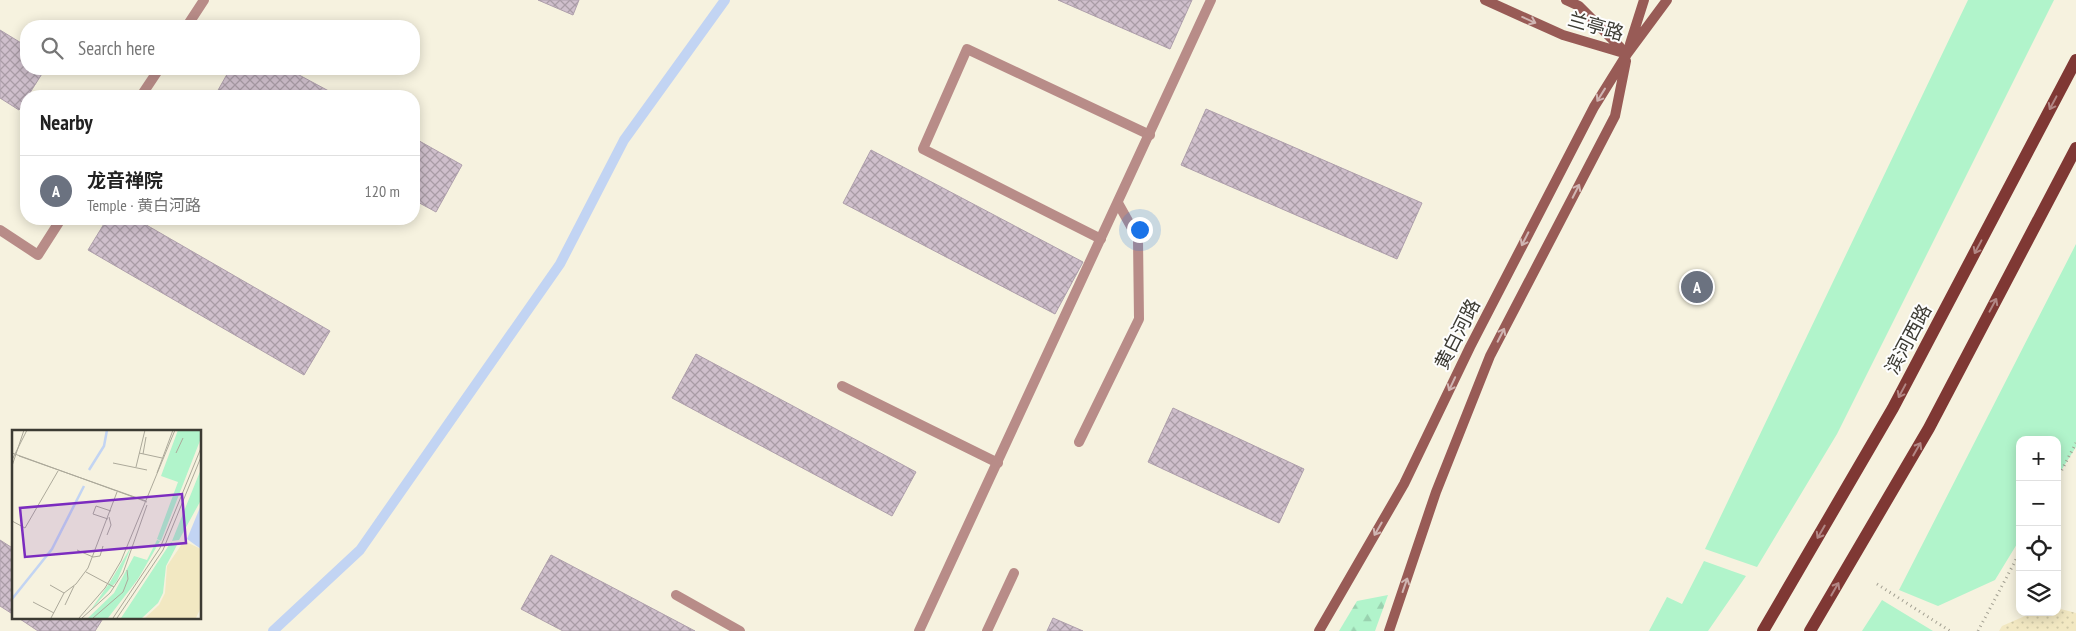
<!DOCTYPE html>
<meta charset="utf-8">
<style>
:root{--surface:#fff;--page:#f2f2f2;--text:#222;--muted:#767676;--line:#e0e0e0;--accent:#922e95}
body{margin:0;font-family:"PT Sans Narrow","Noto Sans SC",sans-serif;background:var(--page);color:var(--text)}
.controls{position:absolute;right:15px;bottom:15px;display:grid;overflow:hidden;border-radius:10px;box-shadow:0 2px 12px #0003}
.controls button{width:45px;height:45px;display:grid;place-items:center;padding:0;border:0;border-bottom:1px solid var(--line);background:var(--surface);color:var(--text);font:25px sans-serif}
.you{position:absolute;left:1139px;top:229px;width:18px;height:18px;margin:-12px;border:4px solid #fff;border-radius:50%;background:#1a73e8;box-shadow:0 0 0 8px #1a73e833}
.badge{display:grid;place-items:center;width:32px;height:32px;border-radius:50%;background:var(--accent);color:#fff;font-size:16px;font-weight:700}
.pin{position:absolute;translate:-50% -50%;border:2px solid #fff;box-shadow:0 1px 5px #0006}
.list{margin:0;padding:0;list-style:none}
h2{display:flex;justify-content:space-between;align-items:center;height:65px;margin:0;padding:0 20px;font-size:21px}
h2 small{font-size:16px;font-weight:400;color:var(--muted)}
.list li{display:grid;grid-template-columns:32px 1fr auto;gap:15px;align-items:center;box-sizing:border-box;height:70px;padding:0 20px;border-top:1px solid var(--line)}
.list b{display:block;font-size:19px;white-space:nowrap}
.list p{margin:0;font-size:16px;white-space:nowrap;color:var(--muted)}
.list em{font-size:16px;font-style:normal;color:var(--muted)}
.icon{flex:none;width:28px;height:28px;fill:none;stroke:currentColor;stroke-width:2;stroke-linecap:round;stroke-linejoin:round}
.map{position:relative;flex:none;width:2076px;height:631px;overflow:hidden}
.search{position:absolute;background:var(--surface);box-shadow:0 2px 12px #0003;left:20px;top:20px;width:400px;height:55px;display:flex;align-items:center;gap:12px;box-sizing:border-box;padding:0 18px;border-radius:20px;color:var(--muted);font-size:19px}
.panel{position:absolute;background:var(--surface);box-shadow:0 2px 12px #0003;left:20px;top:90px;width:400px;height:135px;border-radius:20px}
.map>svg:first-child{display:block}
.forest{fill:url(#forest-firs)}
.sand{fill:url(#sand-dots)}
.green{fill:#b1f4cb}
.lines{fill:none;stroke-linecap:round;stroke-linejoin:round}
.stream{stroke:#c2d4f3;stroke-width:10}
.building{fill:url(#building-cross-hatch);stroke:#ae9fab}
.path{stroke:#a29f91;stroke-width:3;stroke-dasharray:1 4;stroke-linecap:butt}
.lane{stroke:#b88c88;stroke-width:10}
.street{stroke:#b88c88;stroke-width:10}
.secondary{stroke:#985b56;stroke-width:10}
.primary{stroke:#7f3834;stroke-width:12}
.oneway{stroke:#d0b5b2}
.oneway2{stroke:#b28785}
.labels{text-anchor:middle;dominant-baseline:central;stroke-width:4;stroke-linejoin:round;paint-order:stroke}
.street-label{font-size:19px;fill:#3c3b33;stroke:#fefefe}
.inset-river{fill:none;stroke:#c2d4f3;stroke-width:2.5}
.inset-road{fill:none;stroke:#aca99a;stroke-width:1}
.view{fill:#7b2cbf;fill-opacity:0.15;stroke:#7b2cbf;stroke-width:2.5}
.inset-edge{fill:none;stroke:#3c3b33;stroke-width:2.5}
</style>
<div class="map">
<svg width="2076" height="631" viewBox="0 0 2076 631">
<defs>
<pattern id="forest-firs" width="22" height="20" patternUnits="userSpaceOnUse" patternTransform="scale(1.25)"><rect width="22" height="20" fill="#b1f4cb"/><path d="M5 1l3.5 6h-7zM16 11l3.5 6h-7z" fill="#99d2af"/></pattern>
<pattern id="sand-dots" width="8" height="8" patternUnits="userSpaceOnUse" patternTransform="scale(1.25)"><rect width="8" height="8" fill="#f2e8c2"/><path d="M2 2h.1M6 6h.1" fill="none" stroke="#d0c8a7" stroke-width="1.8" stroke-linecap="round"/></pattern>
<pattern id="building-cross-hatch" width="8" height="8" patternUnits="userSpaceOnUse" patternTransform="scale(1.25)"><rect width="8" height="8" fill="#cfbfcc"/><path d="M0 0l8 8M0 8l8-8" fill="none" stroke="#a99ca6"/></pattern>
</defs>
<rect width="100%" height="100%" fill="#f6f2df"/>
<path class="forest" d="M1388,595L1375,631H1339L1357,601Z"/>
<path class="sand" d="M2057,608L2076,613V631H1999L2002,626L2034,612H2057Z"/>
<path class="green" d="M1968,0H2054L1837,434L1757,567L1705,549Z
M2076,244V447L2057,477V440H2020V539L1995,580L1938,606L1899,590Z
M1704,561L1746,576L1708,631H1649L1667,597L1682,604Z
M1882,600L1933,631H1862Z"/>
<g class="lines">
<path class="stream" d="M273,631L360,550L560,264L624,140L725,0"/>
</g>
<path class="building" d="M538,0H579L573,15Z
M1058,0H1192L1170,49Z
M0,30L26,46V69H45L19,110L0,98Z
M230,69H288L338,96H224L217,92Z
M1206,109L1422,203L1397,259L1181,165Z
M414,138L462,165L436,212L414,200Z
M871,150L1083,262L1055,314L843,203Z
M107,219H136L330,331L304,375L88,250Z
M696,354L916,472L892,516L672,398Z
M1173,408L1304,469L1279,523L1148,462Z
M0,540L14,549V615L0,606Z
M551,555L695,631H563L521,609Z
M17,617H104L95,631H38Z
M1053,618L1083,631H1047Z"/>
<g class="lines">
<path class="path" d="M2057,479L2076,443
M1877,584L1950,631
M1978,631L2020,552"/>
<path class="lane" d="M1101,239L923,149L967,49L1150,135
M842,386L998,463
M1079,442L1139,319L1138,239L1118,203
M676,595L740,631
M987,631L1014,573"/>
<path class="street" d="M187,26L204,0
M141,96L159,69
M0,230L38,255L61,219
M919,631L1211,0"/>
<path class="secondary" d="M1485,0L1563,35L1627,54
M1566,0L1579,6L1626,53
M1630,44L1644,0
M1319,631L1404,484L1470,347L1594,107L1627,54L1667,0
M1389,631L1436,492L1490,356L1615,116L1626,61"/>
<path class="primary" d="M1763,631L1893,408L2076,60
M1810,631L1929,428L2076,148"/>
</g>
<defs><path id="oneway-shaft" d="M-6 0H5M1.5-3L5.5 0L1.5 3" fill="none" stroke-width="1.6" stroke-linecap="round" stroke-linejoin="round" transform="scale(1.25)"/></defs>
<g class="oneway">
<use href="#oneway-shaft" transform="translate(1529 20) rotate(24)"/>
<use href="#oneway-shaft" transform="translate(1601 95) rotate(122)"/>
<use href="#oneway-shaft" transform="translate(1576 191) rotate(-63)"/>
<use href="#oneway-shaft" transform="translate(1525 239) rotate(117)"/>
<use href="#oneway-shaft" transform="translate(1501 335) rotate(-63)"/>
<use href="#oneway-shaft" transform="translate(1452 384) rotate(115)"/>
<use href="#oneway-shaft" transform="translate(1378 529) rotate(120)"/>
<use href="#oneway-shaft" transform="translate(1405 585) rotate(-71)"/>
</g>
<g class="oneway2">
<use href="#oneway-shaft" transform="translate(2053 103) rotate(118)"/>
<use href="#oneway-shaft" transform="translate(1978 247) rotate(118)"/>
<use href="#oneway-shaft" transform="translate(1993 305) rotate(-62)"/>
<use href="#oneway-shaft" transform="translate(1902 391) rotate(118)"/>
<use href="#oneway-shaft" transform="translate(1917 449) rotate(-60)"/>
<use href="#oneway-shaft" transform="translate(1821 532) rotate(120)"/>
<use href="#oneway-shaft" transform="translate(1835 589) rotate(-60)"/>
</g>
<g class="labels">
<g class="street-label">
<text transform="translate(1596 26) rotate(16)">兰亭路</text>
<text transform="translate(1457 334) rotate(-63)">黄白河路</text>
<text transform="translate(1908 339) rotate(-62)">滨河西路</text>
</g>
</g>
<g transform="translate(12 430)">
<rect width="189" height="189" fill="#f6f2df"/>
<path d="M120,115L105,151L78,181L98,152Z" fill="#b1f4cb"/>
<path d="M172,111L189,119V177L184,188H133L147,175L153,163L155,136Z" fill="#f2e8c2"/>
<path d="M166,0H189V8L149,111L145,109L166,52L149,46ZM189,39V70L167,110L160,111ZM145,110L148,111L126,149L96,188H76L102,163L122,126L135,130ZM159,112L165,115L154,136L151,163L146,173L130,188H109Z" fill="#b1f4cb"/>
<path d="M189,75V119L175,109Z" fill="#c2d4f3"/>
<path class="inset-river" d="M77,40L92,16L95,0M0,169L40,119L72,56"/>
<path class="inset-road" d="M0,23L135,72M127,23L150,28M164,23L171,8M131,24L134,7M7,26L134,71M0,30L15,0M101,33L135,40M0,36L12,0M124,37L133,0M145,43L161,0M96,89L81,84L84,76L99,81M0,91L13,98L46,41M95,105L99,95L97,87M65,120L81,127L88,126L91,116M74,142L102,157M38,155L52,163M21,172L42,183M53,175L62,156M39,188L52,163L64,154L76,138L105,62M67,188L93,158L109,131L163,0M70,188L98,163L111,143L135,75M81,188L111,162L116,149L115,140M101,188L148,118L189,18M105,188L151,120L189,27"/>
<path class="view" d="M170,64L174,113L13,127L8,78Z"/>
<rect width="189" height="189" class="inset-edge"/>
</g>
</svg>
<div class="controls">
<button>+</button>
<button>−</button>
<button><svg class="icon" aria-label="locate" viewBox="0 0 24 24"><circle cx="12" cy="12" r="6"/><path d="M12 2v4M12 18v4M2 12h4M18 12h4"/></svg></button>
<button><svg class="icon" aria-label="layers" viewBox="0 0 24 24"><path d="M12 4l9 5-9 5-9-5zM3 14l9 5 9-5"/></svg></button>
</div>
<div class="you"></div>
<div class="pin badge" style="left:1697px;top:287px;background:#6b7280">A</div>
<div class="search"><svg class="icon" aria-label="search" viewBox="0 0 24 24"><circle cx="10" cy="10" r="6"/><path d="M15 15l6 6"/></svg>Search here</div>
<section class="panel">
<h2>Nearby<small></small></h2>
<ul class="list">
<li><span class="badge" style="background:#6b7280">A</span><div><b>龙音禅院</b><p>Temple · 黄白河路</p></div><em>120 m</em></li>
</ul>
</section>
</div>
